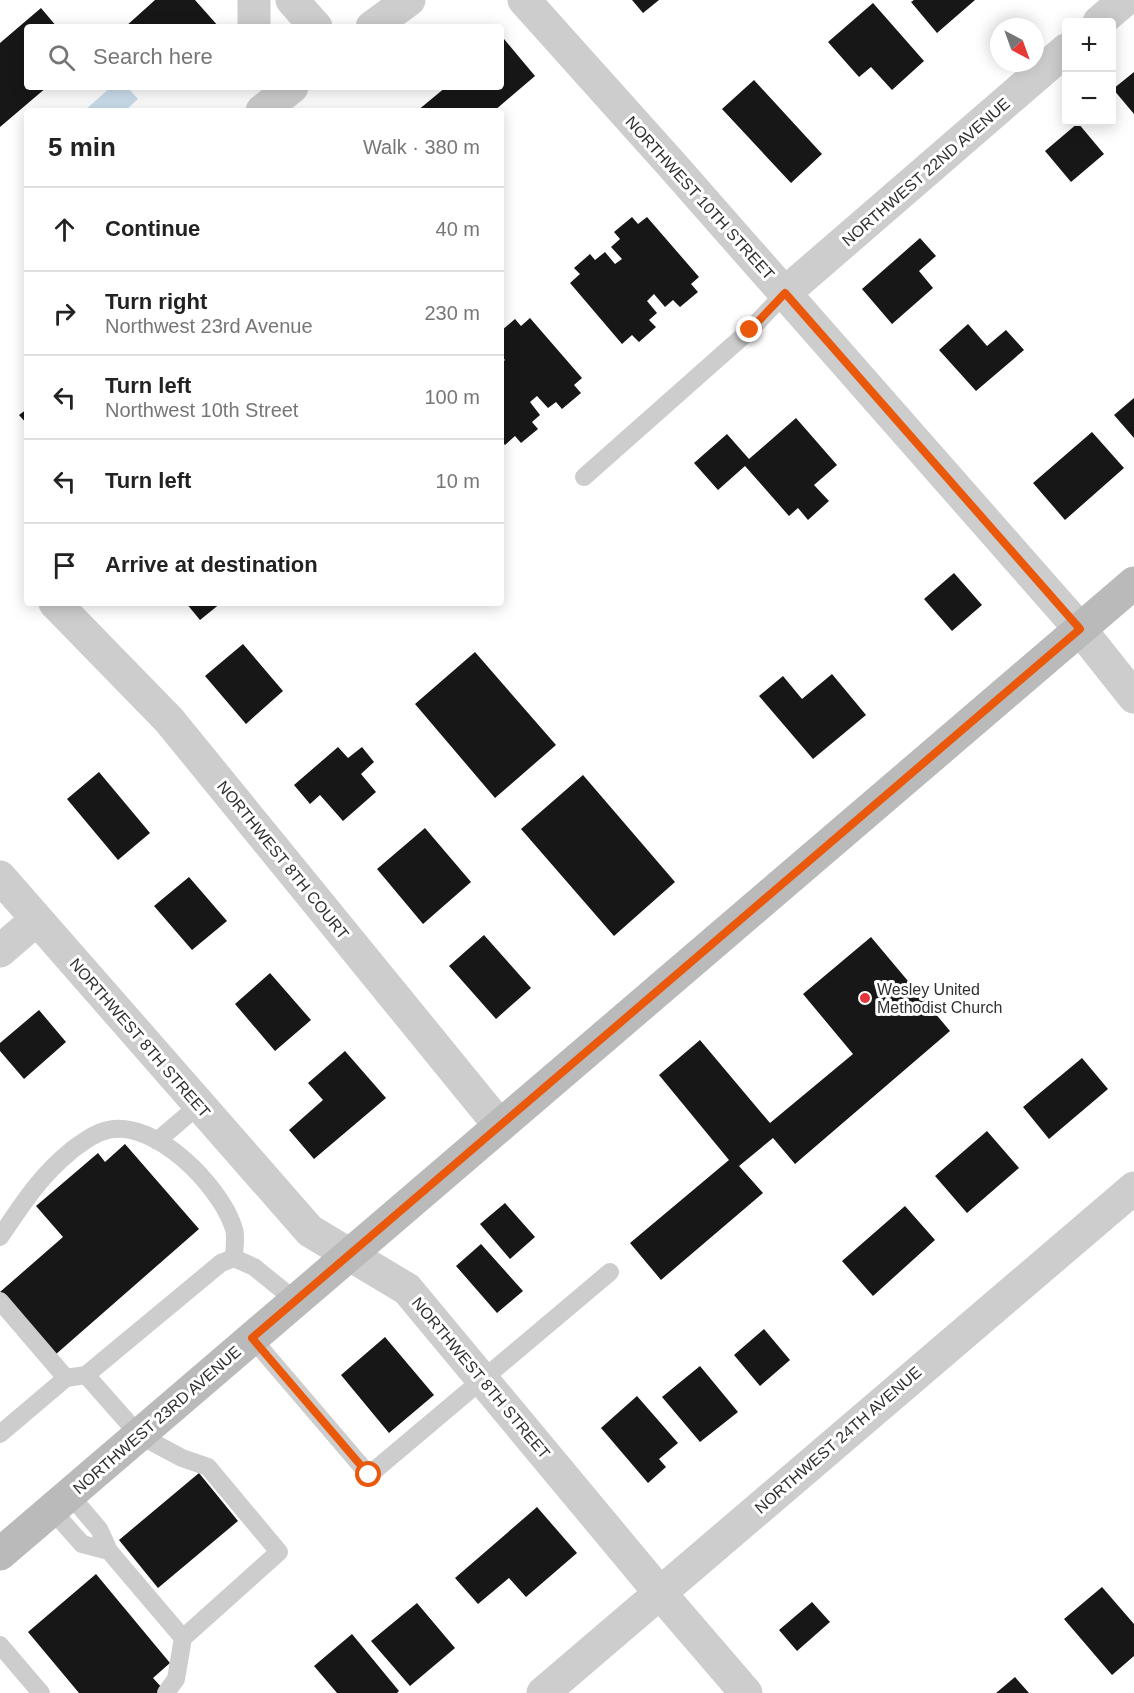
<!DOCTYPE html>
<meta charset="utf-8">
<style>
:root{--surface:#fff;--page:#f2f2f2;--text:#222;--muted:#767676;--line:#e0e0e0}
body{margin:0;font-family:Arial,sans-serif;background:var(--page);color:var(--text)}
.controls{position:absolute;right:18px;top:18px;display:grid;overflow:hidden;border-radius:6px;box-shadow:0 3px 15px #0003}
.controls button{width:54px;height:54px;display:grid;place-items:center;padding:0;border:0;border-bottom:2px solid var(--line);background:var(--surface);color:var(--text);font:30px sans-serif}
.compass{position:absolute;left:990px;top:18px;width:54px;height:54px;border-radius:50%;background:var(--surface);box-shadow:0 3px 15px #0003;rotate:139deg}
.stop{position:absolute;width:18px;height:18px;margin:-14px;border:4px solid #ea580c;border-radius:50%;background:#fff}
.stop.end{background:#ea580c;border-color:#fff;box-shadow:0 2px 6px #0008}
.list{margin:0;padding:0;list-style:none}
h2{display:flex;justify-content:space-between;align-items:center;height:78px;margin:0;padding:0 24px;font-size:26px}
h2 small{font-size:20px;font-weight:400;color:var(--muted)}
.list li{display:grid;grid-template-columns:39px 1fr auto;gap:18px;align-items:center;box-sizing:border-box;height:84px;padding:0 24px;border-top:2px solid var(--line)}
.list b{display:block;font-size:22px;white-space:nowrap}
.list p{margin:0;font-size:20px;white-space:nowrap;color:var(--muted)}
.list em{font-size:20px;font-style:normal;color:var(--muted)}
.icon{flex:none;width:33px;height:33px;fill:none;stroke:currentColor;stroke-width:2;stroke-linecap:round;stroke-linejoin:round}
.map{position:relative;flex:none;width:1134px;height:1693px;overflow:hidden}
.search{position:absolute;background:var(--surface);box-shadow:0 3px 15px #0003;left:24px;top:24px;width:480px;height:66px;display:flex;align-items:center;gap:15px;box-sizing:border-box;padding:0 21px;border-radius:6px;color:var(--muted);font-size:22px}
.panel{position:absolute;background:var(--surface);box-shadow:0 3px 15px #0003;left:24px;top:108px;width:480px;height:498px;border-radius:6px}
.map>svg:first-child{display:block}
.water{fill:#cbdeec}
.building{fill:#171717}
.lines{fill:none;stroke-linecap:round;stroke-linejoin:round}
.lane{stroke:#cdcdcd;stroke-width:18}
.street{stroke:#cdcdcd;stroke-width:33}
.secondary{stroke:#bababa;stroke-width:33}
.route{stroke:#ea580c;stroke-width:8}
.poi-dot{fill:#e5343b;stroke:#fff;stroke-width:2}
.labels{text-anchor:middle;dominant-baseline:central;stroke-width:6;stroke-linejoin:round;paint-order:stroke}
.street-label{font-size:16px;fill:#303030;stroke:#fff}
.poi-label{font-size:16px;fill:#303030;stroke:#fff;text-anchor:start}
</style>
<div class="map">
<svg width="1134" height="1693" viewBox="0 0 1134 1693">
<rect width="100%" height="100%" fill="#fff"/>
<path class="water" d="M111,87H127L138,99L125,111H84Z"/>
<path class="building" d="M155,0H195L219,27H125Z
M632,0H659L643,13Z
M914,0H975L937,33L911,2Z
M873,3L924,61L892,90L871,67L859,77L828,42Z
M41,8L57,27H27V87H47L0,127V43Z
M504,39L535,76L494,111H417L446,87H501V41Z
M1134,72V114L1113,89Z
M754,80L822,154L791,183L722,109Z
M1078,123L1104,154L1071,182L1045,151Z
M632,217L638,224L647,217L699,277L691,284L698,292L680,307L673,300L665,307L654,294L647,301L657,313L649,320L656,327L639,342L632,335L622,344L570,283L580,274L574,268L590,254L595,260L605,252L615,264L622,259L611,247L620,239L614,232Z
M920,238L936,256L919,271L933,288L892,324L862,289Z
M530,318L582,378L574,385L581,393L562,409L556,402L548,408L537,396L530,402L540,415L532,422L538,429L521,443L515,436L505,445L501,441V363L505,360L501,356V343L503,341L501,338V331L515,319L521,326Z
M968,324L987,346L1006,330L1024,350L976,391L939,350Z
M1134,398V438L1114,415Z
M27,409V424L19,415Z
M796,418L837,465L814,485L829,501L808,520L798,508L789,516L745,466L718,490L694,463L727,434L749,459Z
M1092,432L1124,468L1065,520L1033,483Z
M954,573L982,605L952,631L924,599Z
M186,603H221L200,620Z
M243,644L283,691L246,724L205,676Z
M475,652L556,745L495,798L415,704Z
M832,674L866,715L813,759L759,696L783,676L802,699Z
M338,747L348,758L362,747L374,762L361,774L376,792L343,821L320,795L310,804L294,785Z
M99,772L150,833L118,860L67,799Z
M583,775L675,882L614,936L521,829Z
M425,828L471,882L423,924L377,869Z
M189,877L227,921L192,950L154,906Z
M484,935L531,988L496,1019L449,966Z
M871,937L950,1031L795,1164L773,1138L739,1166L763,1193L661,1280L630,1243L729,1160L659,1075L700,1040L770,1123L853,1054L803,994Z
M270,973L311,1020L275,1051L235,1004Z
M39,1010L66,1042L24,1079L0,1051V1043Z
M345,1051L386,1098L314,1159L289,1130L323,1100L308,1083Z
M1082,1058L1108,1089L1049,1139L1023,1107Z
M987,1131L1019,1168L967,1213L935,1176Z
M125,1144L199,1229L55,1355L0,1292L63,1237L36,1206L98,1153L105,1162Z
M505,1203L535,1237L510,1259L480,1224Z
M905,1206L935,1240L873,1296L842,1261Z
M481,1244L523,1291L497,1313L456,1266Z
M764,1329L790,1360L760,1386L734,1355Z
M385,1337L434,1395L389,1433L341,1375Z
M700,1366L738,1412L700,1442L662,1397Z
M637,1396L678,1443L659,1459L666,1467L648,1483L601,1428Z
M199,1473L238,1521L158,1588L119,1540Z
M537,1507L577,1553L526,1597L509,1578L478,1604L455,1578Z
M96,1574L170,1663L153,1678L164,1690L161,1693H79L28,1632Z
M1102,1587L1134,1624V1656L1112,1675L1064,1619Z
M812,1602L830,1622L797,1651L779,1630Z
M417,1603L455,1648L410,1686L371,1641Z
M352,1634L399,1691L397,1693H337L314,1666Z
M1015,1677L1029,1693H996Z"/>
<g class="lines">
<path class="lane" d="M584,477L750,330L785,293
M157,1141L199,1105
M0,1237C23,1203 40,1176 72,1150C83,1142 94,1133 108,1130C155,1119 219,1185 233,1226C237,1235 234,1248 234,1258
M0,1301L66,1378
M252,1338L369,1475L610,1272
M0,1434L66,1378L86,1375
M70,1495L99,1529L109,1551L183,1638
M52,1510L82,1544L109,1551
M0,1645L41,1693
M166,1693L176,1679L183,1638L279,1552L208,1467L182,1458L139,1435L86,1375L221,1263L234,1258L254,1267L296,1301"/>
<path class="street" d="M254,0V27
M292,0L316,27
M524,0L672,165L1080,629L1134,697
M1099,22L1125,0
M372,27L409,0
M262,111L292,87
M785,293L1066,50
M55,603L169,720L500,1126
M0,877L310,1231L407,1289L660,1593L746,1693
M0,951L36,920
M543,1693L1134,1188"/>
<path class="secondary" d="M0,1554L1134,583"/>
</g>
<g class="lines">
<path class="route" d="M369,1475L252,1338L1080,629L785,293L750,330"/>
</g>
<circle class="poi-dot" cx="865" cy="998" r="6"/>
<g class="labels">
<g class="street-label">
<text transform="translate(926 172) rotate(-41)">NORTHWEST 22ND AVENUE</text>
<text transform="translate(700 198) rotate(48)">NORTHWEST 10TH STREET</text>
<text transform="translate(283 860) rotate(51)">NORTHWEST 8TH COURT</text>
<text transform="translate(140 1038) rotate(49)">NORTHWEST 8TH STREET</text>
<text transform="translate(481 1378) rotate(50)">NORTHWEST 8TH STREET</text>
<text transform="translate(157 1420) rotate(-41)">NORTHWEST 23RD AVENUE</text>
<text transform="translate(838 1440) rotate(-41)">NORTHWEST 24TH AVENUE</text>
</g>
<g class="poi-label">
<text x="877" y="989">Wesley United<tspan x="877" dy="18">Methodist Church</tspan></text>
</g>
</g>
</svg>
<div class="controls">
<button>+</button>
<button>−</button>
</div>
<svg class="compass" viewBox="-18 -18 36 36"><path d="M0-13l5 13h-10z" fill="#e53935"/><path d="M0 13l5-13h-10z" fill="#767676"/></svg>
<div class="stop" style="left:369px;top:1475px"></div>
<div class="stop end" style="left:750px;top:330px"></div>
<div class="search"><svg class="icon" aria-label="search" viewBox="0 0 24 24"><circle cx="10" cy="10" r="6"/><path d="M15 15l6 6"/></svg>Search here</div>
<section class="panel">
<h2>5 min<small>Walk · 380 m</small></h2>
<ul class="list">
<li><svg class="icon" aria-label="ahead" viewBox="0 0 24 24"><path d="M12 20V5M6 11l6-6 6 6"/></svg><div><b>Continue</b></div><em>40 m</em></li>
<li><svg class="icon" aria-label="right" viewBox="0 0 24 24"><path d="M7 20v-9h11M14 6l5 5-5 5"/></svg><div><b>Turn right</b><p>Northwest 23rd Avenue</p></div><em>230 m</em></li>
<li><svg class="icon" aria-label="left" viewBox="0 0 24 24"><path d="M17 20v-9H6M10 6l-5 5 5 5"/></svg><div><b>Turn left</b><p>Northwest 10th Street</p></div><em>100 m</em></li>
<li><svg class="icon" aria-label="left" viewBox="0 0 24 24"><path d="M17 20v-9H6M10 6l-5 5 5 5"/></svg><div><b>Turn left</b></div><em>10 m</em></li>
<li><svg class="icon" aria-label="arrive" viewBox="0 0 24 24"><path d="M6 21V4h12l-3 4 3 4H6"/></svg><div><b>Arrive at destination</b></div></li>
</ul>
</section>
</div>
